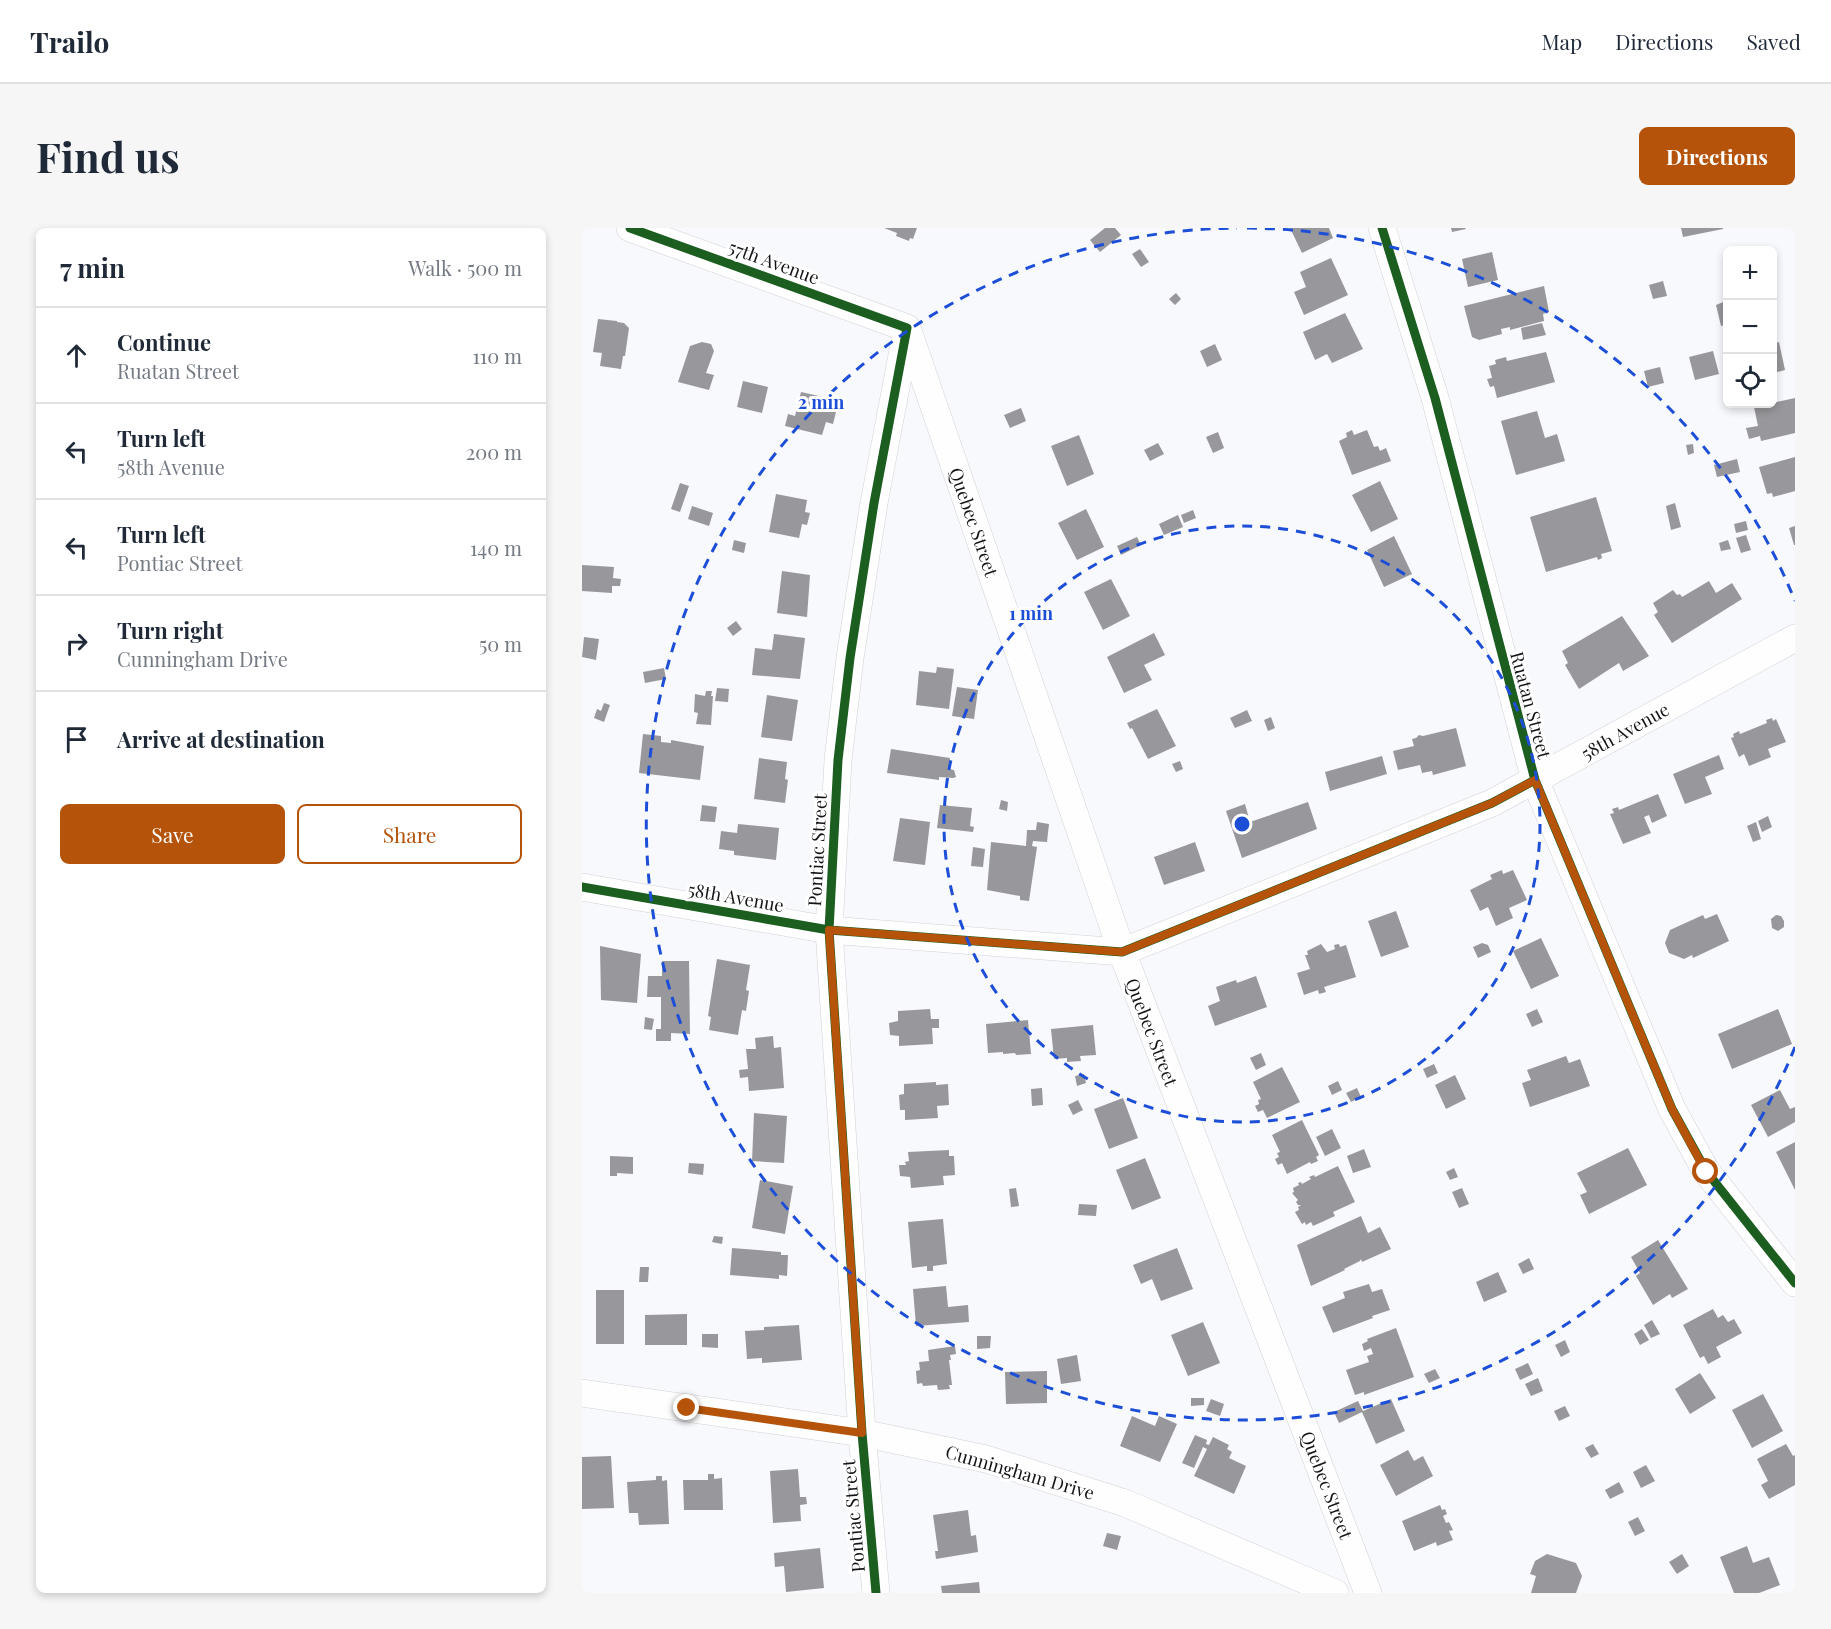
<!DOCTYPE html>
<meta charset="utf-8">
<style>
:root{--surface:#fff;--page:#f6f6f7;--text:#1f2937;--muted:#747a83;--line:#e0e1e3;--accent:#b45309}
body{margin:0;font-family:"Playfair Display",serif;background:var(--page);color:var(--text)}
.controls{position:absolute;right:18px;top:18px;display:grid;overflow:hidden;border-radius:9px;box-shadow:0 3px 9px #0003}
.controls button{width:54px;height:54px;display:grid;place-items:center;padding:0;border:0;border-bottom:2px solid var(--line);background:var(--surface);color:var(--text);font:30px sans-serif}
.stop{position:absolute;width:18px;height:18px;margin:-14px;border:4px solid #b45309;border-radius:50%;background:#fff}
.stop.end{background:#b45309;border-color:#fff;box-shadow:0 2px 6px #0008}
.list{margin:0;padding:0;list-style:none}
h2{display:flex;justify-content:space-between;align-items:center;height:78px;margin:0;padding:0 24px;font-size:26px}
h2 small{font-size:20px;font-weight:400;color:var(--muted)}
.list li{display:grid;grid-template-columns:39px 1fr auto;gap:18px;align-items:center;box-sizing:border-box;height:96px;padding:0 24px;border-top:2px solid var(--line)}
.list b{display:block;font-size:22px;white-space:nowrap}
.list p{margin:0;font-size:20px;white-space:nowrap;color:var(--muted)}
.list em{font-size:20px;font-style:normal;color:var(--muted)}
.actions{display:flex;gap:12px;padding:18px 24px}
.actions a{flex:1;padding:14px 0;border:2px solid var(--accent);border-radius:9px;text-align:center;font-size:21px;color:var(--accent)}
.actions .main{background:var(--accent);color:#fff}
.icon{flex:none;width:33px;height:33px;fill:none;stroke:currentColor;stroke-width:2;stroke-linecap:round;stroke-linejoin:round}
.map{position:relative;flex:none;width:1213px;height:1365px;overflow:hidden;border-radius:9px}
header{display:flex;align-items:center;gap:36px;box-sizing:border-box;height:84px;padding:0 30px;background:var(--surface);border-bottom:2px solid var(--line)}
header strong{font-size:28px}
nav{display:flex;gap:33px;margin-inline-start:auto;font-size:21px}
.intro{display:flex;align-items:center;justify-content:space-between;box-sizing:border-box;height:144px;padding:0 36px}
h1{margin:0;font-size:42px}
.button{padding:15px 27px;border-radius:9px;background:var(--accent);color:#fff;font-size:21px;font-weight:700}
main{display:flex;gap:36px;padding:0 36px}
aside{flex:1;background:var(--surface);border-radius:9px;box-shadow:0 3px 9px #0003}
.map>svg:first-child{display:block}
.building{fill:#98979b}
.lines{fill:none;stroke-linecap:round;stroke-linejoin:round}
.street-casing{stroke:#d1d2d5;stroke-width:28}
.street{stroke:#fefeff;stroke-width:27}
.cycleway-casing{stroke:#fff;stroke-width:13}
.cycleway{stroke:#1b5e20;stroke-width:9}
.route{stroke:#b45309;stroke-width:8}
.ring{fill:none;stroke:#1d4ed8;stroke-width:3;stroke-dasharray:10 8}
.labels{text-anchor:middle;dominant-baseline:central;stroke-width:6;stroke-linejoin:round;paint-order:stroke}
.street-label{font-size:18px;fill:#131417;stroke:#fff}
.centre{fill:#1d4ed8;stroke:#fff;stroke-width:3}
.ring-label{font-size:18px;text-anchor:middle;font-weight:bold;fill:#1d4ed8;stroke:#fff;stroke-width:6;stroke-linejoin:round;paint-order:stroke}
</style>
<header>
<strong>Trailo</strong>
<nav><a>Map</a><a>Directions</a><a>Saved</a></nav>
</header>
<div class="intro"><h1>Find us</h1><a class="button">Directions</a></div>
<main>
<aside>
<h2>7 min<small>Walk · 500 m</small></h2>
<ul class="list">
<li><svg class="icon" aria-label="ahead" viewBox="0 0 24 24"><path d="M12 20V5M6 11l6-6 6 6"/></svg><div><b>Continue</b><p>Ruatan Street</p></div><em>110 m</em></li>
<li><svg class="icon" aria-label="left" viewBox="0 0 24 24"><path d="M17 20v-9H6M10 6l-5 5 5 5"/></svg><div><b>Turn left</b><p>58th Avenue</p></div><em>200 m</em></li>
<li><svg class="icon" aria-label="left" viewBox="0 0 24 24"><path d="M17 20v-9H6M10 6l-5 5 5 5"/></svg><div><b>Turn left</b><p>Pontiac Street</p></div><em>140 m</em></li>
<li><svg class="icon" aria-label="right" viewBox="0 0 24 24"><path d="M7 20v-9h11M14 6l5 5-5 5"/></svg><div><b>Turn right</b><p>Cunningham Drive</p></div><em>50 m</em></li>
<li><svg class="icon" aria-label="arrive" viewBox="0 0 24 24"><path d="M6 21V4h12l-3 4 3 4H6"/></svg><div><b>Arrive at destination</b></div></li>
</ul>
<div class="actions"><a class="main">Save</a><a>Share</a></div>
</aside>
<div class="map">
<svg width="1213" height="1365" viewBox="0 0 1213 1365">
<rect width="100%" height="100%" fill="#f8f9fd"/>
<path class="building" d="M302,0H335L331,11L328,10L327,13L314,8L315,5Z
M523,0H533L539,7L518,24L508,12Z
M708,0H747L751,10L720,25Z
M869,0H883L884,1L870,4Z
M1099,0H1141V1L1101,9Z
M558,21L567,34L559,39L550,26Z
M910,24L916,52L886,59L880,31Z
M749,30L766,67L722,87L712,64L724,59L718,44Z
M1081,53L1085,68L1071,71L1067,57Z
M962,58L967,84L961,86L962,93L928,102V99L919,101L920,106L897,112L890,109L882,78Z
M594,65L599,71L593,77L587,71Z
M1146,72V96L1139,98L1134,77Z
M763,85L781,121L750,135L745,126L733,132L721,104Z
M16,91L35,93V94L42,95L47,100L43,128H41L39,141L18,138L20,125L11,124Z
M960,95L964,107L941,112L939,100Z
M120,114L129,116L132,123L124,145L132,147L127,162L96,154L108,118Z
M1197,114L1203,142L1192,145L1194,152H1190V116Z
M633,116L640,132L625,139L618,123Z
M1131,123L1137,146L1113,152L1107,129Z
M964,124L973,154L915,170L912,158L908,159L905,151L910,150L907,138L914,136L913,132L924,129L925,133Z
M1078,139L1082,155L1066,159L1062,143Z
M161,153L186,159L180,185L155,179Z
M219,164L250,171L247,182L254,184L251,196L244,194L240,207L203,198L206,186L213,188Z
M1213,170V205L1179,213L1178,208L1167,211L1164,200L1176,198L1172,179Z
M439,180L444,193L428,200L422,187Z
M955,183L963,210L975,206L983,233L934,247L919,193Z
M770,202L772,207L785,202L792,219L796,218L798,223L804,220L809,233L770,247L757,213L765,209L764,205Z
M636,204L642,220L631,225L624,209Z
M497,207L512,246L485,258L469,218Z
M576,215L582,226L568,233L562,222Z
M1111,216L1112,225L1106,227L1104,217Z
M1213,229V263L1191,269L1190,265L1185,266L1177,239Z
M1155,231L1158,244L1135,249L1132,237Z
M798,253L816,291L789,304L770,267Z
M98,255L107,258L98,284L89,281Z
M194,266L225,272L223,284L228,285L225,297L220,296L217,310L187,304Z
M1014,269L1030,323L1019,326L1020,330L1016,332L1015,329L964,344L948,289Z
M1093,275L1099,299L1089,302L1084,278Z
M110,278L131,285L127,298L106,291Z
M504,281L522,319L495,332L476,295Z
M611,282L614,290L602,295L599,287Z
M596,287L601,299L582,307L577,296Z
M1164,293L1166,302L1154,305L1152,296Z
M1213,298V317H1212L1207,300Z
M1164,307L1169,322L1159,325L1154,310Z
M812,308L830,346L802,359L785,322Z
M555,309L559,317L539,327L535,318Z
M152,312L164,315L162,325L150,322Z
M1146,312L1149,321L1139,323L1137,315Z
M0,337L32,339L31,350L39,351L38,358H30V365L0,363Z
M200,343L228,347L225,389L195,385Z
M529,351L548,388L521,402L502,364Z
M1127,353L1134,365L1150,355L1160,371L1090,415L1072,387L1076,384L1071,375L1091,362L1095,367L1098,366L1100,369Z
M1040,388L1067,428L1041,443L1037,435L997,461L983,437L986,435L980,423Z
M154,393L160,401L151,408L145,400Z
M572,405L583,427L562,437L570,452L542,465L525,429Z
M192,406L223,410L218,451L170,447L173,420L190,422Z
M2,409L17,411L14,432L0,429Z
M355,439L372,441L367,481L334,477L337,443L354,445Z
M82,440L84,451L63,455L61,444Z
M375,459L396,462L392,491L370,488Z
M135,460L147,461L146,474L133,473Z
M124,463H130L129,468H131L129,497L114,496L116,485L112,484L113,466L123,468Z
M185,467L216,472L210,513L179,509Z
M22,475L28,477L22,494L12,490L15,481L19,483Z
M575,481L594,518L566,531L550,500L548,501L545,495Z
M665,482L670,493L653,500L648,490Z
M689,489L693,500L686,503L682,492Z
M1190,490L1191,493L1194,491L1204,514L1186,521L1189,529L1167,538L1162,526L1157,529L1149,510L1152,509L1151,506L1157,503L1158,506L1185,495L1184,492Z
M874,500L884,538L851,547L850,543L840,545L838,537L816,542L811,523L832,518L830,511L834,510L837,507L841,508Z
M61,506L79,508V514L89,515V512L122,518L118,552L57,545Z
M309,521L368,530L367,541L372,542L374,549L371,550L357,549V552L305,545Z
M1137,527L1142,541L1123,549L1130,566L1103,576L1091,546Z
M800,528L805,546L748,563L743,544Z
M177,530L205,534L203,551L206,552L203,575L172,571Z
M598,533L601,541L594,544L590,536Z
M1076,566L1085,588L1070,595L1067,587L1062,589L1069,605L1041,616L1028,586L1032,585L1030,581L1036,579L1037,582Z
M419,572L426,574L425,583L417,581Z
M726,574L735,601L660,630L644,583L663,576L668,594Z
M120,577L135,579L133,594L118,593Z
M358,577L390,580L388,598L392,599L391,604L355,600Z
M1186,588L1190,599L1180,604L1176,593Z
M318,590L348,594L343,637L311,633Z
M455,594L467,596L465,614L451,613L450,618L455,619L447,673L438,672V668L405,662L409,614L444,618L445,602H454Z
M1174,594L1179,611L1171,614L1165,598Z
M156,596L197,600L194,632L152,627V623L137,621L139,603L155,605Z
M613,614L623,643L582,657L572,629Z
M391,619L403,621L401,639L389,638Z
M920,642L921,646L931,642L945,672L927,680L931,690L914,698L906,679L898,683L888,662L910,651L908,647Z
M814,683L827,719L799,729L786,693Z
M1135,686L1147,713L1111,730L1110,727L1102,731L1087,725L1083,715L1088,702L1121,687L1123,691Z
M1194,687L1199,688L1202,693V699L1196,703L1190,700L1189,691Z
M959,710L977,748L949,761L931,723Z
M900,715L906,717L909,724L896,730L891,719Z
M739,716L745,724L753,721L752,717L757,716L758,719L764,717L774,749L742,759L744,764L737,766L736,762L722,767L715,745L728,741L723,727H726L725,723Z
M18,718L59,726L55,775L19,772Z
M135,731L168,737L164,762L167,763L164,783L160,782L156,807L127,802L129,789L126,788Z
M80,733H107L108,806L89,805V813H74V801H79V769H65L66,748H80Z
M674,748L685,779L633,798L626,778L638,773L634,759L654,752L655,755Z
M348,781L349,791H357V800H350L351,816L317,818V808L308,807L307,795L316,793V783Z
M955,781L961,794L950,799L944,786Z
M1196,781L1210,816L1150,841L1136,806Z
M63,789L72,791L70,802L62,801Z
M446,792L449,826L434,827L433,825L421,826V824L406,825L404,796Z
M511,797L514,827L498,828L499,833L485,834V830L472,831L469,801Z
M191,808L192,820L199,819L202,860L167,863L166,849L158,850L157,842L166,841L164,821H174L173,810Z
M679,825L684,837L674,842L668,830Z
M984,828L987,835L998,831L1008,858L948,879L940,855L949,852L945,842Z
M852,836L856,845L845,850L841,841Z
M700,839L718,874L685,890L681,882L676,884L673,878L677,876L676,872L679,871L671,854Z
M502,846L504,855L495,858L493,848Z
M873,847L884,871L864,881L853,857Z
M756,853L760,862L750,867L746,858Z
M354,854V857L366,856L367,877L355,878L356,890L323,892V882H318L317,867L322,866V856Z
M460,860L461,877L450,878L449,861Z
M775,860L779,869L769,874L764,865Z
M1198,862L1208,881L1213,879V894L1186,909L1169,877Z
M541,870L556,910L527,921L512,881Z
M496,872L501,882L491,887L486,877Z
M172,885L205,888L202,935L170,933Z
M720,892L737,927L734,929L736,933L729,936L728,934L705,946L700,935L696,937L693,931L697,929L695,925L698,924L690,907Z
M750,901L759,920L743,928L734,909Z
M1213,914V962L1194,924Z
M1046,920L1065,957L1007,986L998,967L1005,964L995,945Z
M782,921L789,939L771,945L765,928Z
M367,922V928H372L373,947L361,948L362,957L329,960L328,949L318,948L317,937H324L323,934L327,933L326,924Z
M28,928L51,929V946L35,945V948H28Z
M563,930L579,970L550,982L534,942Z
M107,935L122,936L121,947L106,945Z
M756,938L773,974L751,984L753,988L731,998L729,994L724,997L723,994L720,996L713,984L717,982L716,979L719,977H716L714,974L716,972L710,965L712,964L711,960L717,957L716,955L719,954L720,956L729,951L727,949L732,947L733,949Z
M872,940L876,949L868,952L864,944Z
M178,952L211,958L203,1006L170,1000Z
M434,960L437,978L429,979L427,961Z
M880,960L887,976L877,980L870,964Z
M497,976L515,977L514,988L496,987Z
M779,988L786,1005L798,999L809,1021L780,1034L779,1031L778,1033L762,1041L763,1042L729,1058L715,1017Z
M361,991L365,1036L351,1038V1043H345V1038L330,1040L326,994Z
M132,1008L141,1009L140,1016L130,1014Z
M1076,1012L1106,1061L1090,1070L1088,1066L1071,1077L1054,1048L1058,1045L1049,1029Z
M150,1020L199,1024V1027H206L205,1048L197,1047V1051L148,1047Z
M595,1020L611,1061L579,1073L570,1051L559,1056L551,1037Z
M947,1030L952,1041L941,1046L936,1036Z
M58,1039H67L66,1054H57Z
M916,1044L925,1064L902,1074L894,1054Z
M787,1056L790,1064L800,1061L808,1082L790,1088L791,1090L751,1105L740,1079L763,1070L761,1064Z
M364,1058L366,1079L386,1077L387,1094L334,1098L331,1061Z
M14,1062H42V1116H14Z
M1131,1081L1136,1090L1141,1087L1146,1094L1152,1091L1160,1105L1134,1119L1139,1129L1126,1136L1122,1128L1118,1130L1101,1097Z
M105,1086V1117H63V1087Z
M1070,1092L1078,1106L1069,1110L1062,1097Z
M621,1094L638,1135L606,1148L589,1107Z
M217,1097L220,1132L180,1135V1130L165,1131L163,1103L182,1102V1099Z
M814,1100L832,1149L782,1167V1164L773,1167L764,1142L787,1134L785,1128L791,1126L789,1120L782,1123L780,1116L786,1113L785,1111Z
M1060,1101L1067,1112L1058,1117L1052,1106Z
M120,1106H136V1120L120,1119Z
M395,1108H409L408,1120L395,1121Z
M983,1112L988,1124L979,1129L973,1117Z
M373,1118L374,1126L368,1127L369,1132H367L370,1157H367L368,1161L356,1162L355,1157L341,1158L340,1155L335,1156L334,1143L338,1142L337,1134L347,1133L346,1122Z
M495,1127L499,1153L479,1156L475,1131Z
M946,1135L951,1146L938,1152L933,1141Z
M853,1141L858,1150L847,1155L842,1146Z
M465,1143V1175L424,1176L423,1144Z
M1118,1145L1134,1170L1108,1186L1093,1161Z
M956,1150L961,1163L949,1168L943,1156Z
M1181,1166L1201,1203L1170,1220L1150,1182Z
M609,1170H622V1177L609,1178Z
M629,1171L642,1176L638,1188L624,1183Z
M809,1171L823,1203L794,1216L780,1184L757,1195L752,1184L776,1173L781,1183Z
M983,1178L988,1188L977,1193L972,1183Z
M550,1188L573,1198L577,1188L595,1196L578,1234L538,1218Z
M613,1207L625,1212L624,1216L627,1217L631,1209L647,1217L645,1221L650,1224L647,1230L664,1238L652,1266L612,1248L625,1221L621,1219L612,1240L600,1235Z
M1011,1216L1017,1226L1009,1230L1003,1220Z
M1204,1216L1211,1228L1213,1227V1257L1187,1271L1179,1257L1186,1253L1175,1231Z
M826,1222L832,1233L841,1228L851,1248L814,1268L798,1237Z
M29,1228L32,1280L0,1281V1229Z
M1064,1237L1073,1253L1059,1260L1051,1244Z
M216,1241L218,1269H224L225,1276L218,1277L219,1293L191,1295L188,1243Z
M126,1246H132V1251L140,1250L141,1282H102L101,1252H126Z
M74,1248H80V1253L85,1252L87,1296L57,1297L56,1285H47L45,1254L74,1252Z
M1037,1254L1042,1264L1028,1271L1023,1262Z
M858,1277L860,1282L863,1281L865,1286L861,1288L864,1295L867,1294L871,1302L867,1303L871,1312L855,1318L854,1314L832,1323L820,1293Z
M386,1282L389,1308L394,1307L396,1324L354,1331L353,1323H356L351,1287Z
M1056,1289L1063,1303L1053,1308L1046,1294Z
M525,1305L539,1308L535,1322L521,1318Z
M1165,1318L1171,1335L1187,1329L1198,1357L1177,1365H1152L1138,1329Z
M238,1320L242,1360L204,1364L202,1338L193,1339L192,1325Z
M965,1326L994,1335L1000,1348L994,1365H949L954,1348L948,1346L953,1333Z
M1100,1326L1107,1338L1095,1346L1087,1334Z
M397,1354L398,1365H360L359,1358Z"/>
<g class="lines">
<defs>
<path id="street" d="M48,0L325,100
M800,0L853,170L953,552L1090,881L1124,943L1213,1055
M325,100L540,724L786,1365
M0,659L247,702L540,724L910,575L1213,410
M0,1165L280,1205L404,1231L543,1275L753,1365
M294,1365L280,1205L247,702L256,532L268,430L292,275L325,101"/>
</defs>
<use href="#street" class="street-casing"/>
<use href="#street" class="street"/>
<defs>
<path id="cycleway" d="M48,0L325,100L292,275L268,430L256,532L247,702L280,1205L294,1365
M800,0L853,170L953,552L1090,881L1124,943L1213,1055
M0,659L247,702L540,724L910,575L953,552"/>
</defs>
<use href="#cycleway" class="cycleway-casing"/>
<use href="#cycleway" class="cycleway"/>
</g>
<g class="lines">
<path class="route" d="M105,1180L280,1205L247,702L540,724L910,575L953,552L1090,881L1124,944"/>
</g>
<g class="ring">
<circle cx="660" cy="596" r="298"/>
<path d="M1213 819A596 596 0 1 1 655 0M665 0A596 596 0 0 1 1213 373"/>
</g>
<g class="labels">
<g class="street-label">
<text transform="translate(192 34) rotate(20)">57th Avenue</text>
<text transform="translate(392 294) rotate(71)">Quebec Street</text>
<text transform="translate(949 477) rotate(75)">Ruatan Street</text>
<text transform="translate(1043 503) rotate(-29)">58th Avenue</text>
<text transform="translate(235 622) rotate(-87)">Pontiac Street</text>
<text transform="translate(154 669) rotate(10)">58th Avenue</text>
<text transform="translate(570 804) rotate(69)">Quebec Street</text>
<text transform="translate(438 1244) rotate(16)">Cunningham Drive</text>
<text transform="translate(745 1257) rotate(69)">Quebec Street</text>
<text transform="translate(271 1288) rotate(-95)">Pontiac Street</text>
</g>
</g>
<circle cx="660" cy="596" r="9" class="centre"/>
<g class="ring-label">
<text x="239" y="181">2 min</text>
<text x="449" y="392">1 min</text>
</g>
</svg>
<div class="controls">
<button>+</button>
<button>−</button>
<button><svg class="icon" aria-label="locate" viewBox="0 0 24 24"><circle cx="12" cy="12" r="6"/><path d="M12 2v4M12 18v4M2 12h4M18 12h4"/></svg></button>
</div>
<div class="stop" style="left:1124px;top:944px"></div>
<div class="stop end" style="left:105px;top:1180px"></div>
</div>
</main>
